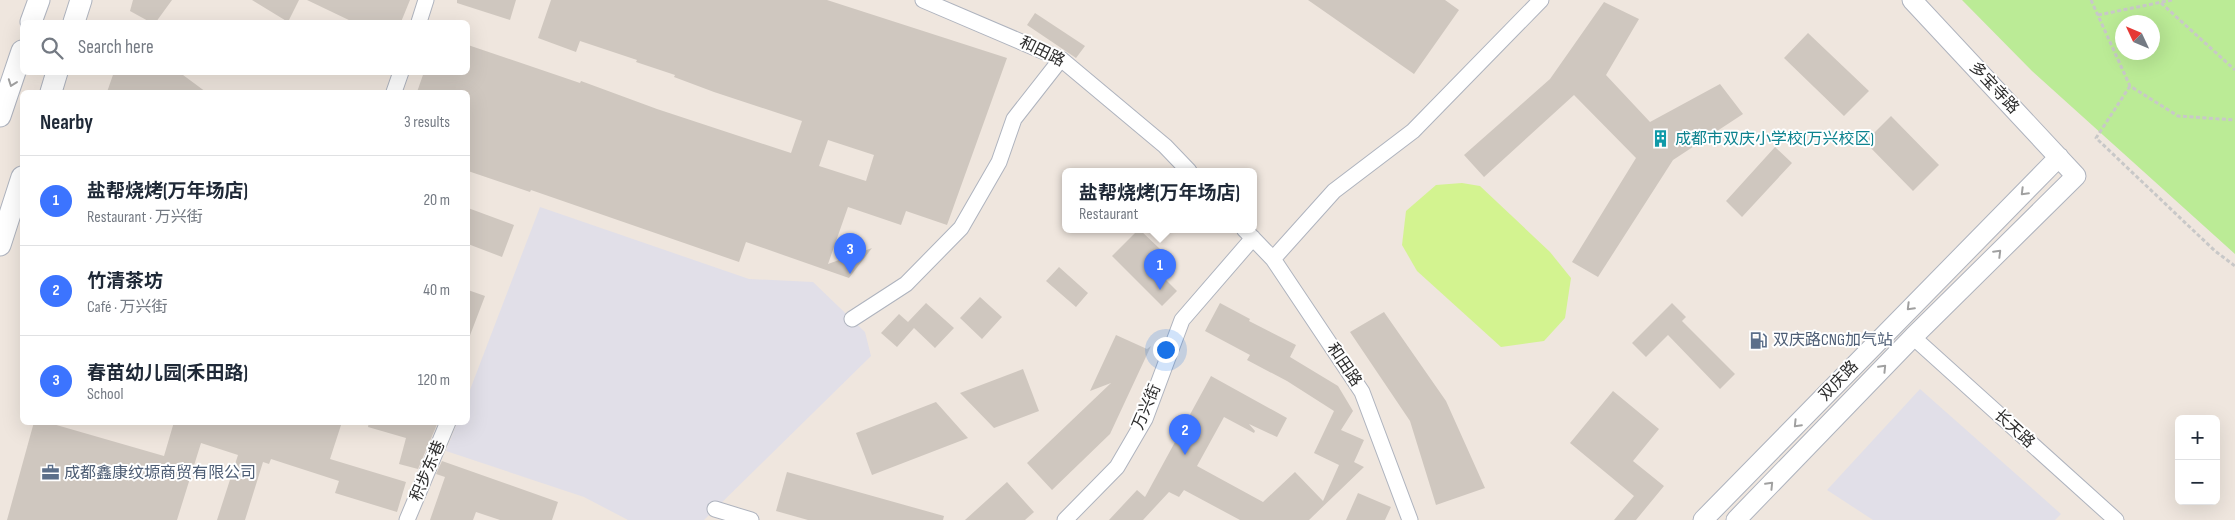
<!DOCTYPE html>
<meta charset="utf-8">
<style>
:root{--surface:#fff;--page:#f2f2f3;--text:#1f2937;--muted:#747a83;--line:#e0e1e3;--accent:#3c74ff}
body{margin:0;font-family:"Sofia Sans Condensed","Noto Sans SC",sans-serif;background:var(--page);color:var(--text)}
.controls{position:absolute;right:15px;bottom:15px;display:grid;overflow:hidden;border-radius:8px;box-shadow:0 5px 20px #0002}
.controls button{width:45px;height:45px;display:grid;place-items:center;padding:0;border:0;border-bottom:1px solid var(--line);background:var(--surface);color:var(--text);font:25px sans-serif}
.compass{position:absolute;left:2115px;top:15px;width:45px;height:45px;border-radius:50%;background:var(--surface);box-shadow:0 5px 20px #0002;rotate:314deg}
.you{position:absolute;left:1165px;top:349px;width:18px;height:18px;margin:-12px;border:4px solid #fff;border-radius:50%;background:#1a73e8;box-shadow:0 0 0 8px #1a73e833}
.badge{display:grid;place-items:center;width:32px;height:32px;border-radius:50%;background:var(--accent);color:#fff;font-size:16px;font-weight:700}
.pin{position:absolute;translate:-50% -41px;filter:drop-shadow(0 1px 2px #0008)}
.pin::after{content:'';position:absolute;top:26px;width:18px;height:15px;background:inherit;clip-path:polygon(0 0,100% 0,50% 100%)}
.popup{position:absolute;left:1062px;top:168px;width:195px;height:65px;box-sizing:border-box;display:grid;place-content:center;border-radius:8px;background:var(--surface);filter:drop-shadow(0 1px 4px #0005);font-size:16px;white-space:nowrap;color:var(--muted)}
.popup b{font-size:19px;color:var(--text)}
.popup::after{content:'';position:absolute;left:50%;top:100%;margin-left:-10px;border:10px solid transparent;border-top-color:var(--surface)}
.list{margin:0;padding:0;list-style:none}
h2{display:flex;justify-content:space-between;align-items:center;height:65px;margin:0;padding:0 20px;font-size:21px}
h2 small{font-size:16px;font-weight:400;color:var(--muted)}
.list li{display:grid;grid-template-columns:32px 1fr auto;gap:15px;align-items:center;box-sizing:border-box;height:90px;padding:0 20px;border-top:1px solid var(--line)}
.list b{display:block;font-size:19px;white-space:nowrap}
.list p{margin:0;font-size:16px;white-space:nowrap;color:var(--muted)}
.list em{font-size:16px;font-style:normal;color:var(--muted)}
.icon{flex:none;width:28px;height:28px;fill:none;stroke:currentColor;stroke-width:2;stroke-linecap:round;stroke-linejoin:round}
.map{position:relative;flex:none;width:2235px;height:520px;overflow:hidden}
.search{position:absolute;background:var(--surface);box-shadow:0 5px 20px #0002;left:20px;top:20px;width:450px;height:55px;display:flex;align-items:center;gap:12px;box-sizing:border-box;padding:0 18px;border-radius:8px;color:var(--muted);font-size:19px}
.panel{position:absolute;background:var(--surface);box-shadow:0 5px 20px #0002;left:20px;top:90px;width:450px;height:335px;border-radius:8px}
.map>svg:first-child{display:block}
.industrial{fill:#e1dfe8}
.green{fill:#bbeb96;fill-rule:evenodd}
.pitch{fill:#d3f390}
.building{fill:#cfc7bf;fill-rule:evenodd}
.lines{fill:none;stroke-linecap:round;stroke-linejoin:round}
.minor-casing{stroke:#aeb3be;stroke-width:17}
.tertiary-casing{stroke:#aeb3be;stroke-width:21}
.secondary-casing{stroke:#aeb3be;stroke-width:23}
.path{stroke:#c8c8c8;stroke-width:3;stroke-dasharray:4 2.5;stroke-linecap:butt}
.minor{stroke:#fff;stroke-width:15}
.tertiary{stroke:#fff;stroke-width:19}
.secondary{stroke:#fff;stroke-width:21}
.oneway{stroke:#a0a0a0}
.labels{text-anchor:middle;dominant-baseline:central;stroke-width:4;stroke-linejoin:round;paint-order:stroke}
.street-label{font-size:16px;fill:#2d2d2d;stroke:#fff}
.culture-label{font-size:16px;fill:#0d838f;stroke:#fff;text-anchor:start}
.service-label{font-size:16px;fill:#4e5e75;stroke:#fff;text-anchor:start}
</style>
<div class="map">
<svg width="2235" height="520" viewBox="0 0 2235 520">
<rect width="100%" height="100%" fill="#efe6de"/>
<path class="industrial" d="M540,207L749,279L813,282L865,332L871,356L704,520H628L584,497L446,451L457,423L468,422V395Z
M1920,389L2061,514L2055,520H1873L1827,490Z"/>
<path class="green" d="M1962,0H2235V254L2032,71ZM2122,22H2152V52H2122Z"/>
<path class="pitch" d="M1462,183L1480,186L1550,252L1571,278L1565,318L1544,341L1501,347L1417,271L1402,245L1406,211L1436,185Z"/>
<path class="building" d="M133,0H172L156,22H150L130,11Z
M252,0H299L288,22Z
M307,0H410L401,22H353Z
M457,0H516L510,20L457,3Z
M551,0H827L1007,58L947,225L906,211L901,225L848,207L828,264L872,248L849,278L746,242L739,262L531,190L530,192L468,171V92H417L424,72H468V45L580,83L581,81L657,109L791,153L802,121L714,92L674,77L675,75L636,62L637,60L580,41L576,52L538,38ZM828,140L874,155L866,181L819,166Z
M1308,0H1445L1459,10L1414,74Z
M1604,2L1639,19L1606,75L1650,122L1720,84L1743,114L1673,160L1598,277L1572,262L1636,158L1574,95L1484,177L1464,155L1550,79Z
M1035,13L1085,46L1076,58L1027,25Z
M1808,33L1869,91L1844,116L1784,58Z
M114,72H179L206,92H107Z
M1891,116L1939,165L1913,191L1865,142Z
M1775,147L1792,163L1742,217L1726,201Z
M468,208L514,225L502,257L468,244Z
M1139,229L1160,249L1148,262L1177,291L1162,306L1112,256Z
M1059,267L1088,293L1076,307L1046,281Z
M468,290L485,296L469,338H468Z
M980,297L1002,317L982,339L960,318Z
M926,303L954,328L935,348L914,328L897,347L881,333L899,314L908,322Z
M1220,303L1250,319L1249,321L1296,345L1290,357L1338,386L1353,411L1341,430L1364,440L1354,462L1364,467L1309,520H1240L1184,490L1179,497L1169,492L1143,520H1109L1137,490L1145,497L1211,376L1287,418L1277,437L1249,424L1255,431L1254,433L1224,417L1197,466L1263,502L1295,472L1323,501L1339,465L1314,453L1334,411L1287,381L1247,360L1250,355L1205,331Z
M1672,303L1686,317L1682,321L1735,374L1720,389L1668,335L1646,357L1632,343Z
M1384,312L1446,401L1485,488L1436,505L1410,421L1350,332Z
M1116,335L1147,349L1151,346L1110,434L1052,490L1027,463L1111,383L1090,391Z
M1023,369L1039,411L994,428L960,393Z
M1613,391L1659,429L1633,461L1664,486L1636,520H1614L1634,496L1570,443Z
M936,402L968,438L872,475L856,433Z
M34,422H46L164,456L174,422H342L330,459L406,482L397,512L335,493L339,481L271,459L269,464L263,462L245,520H217L238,455L201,443L177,520H7Z
M369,422H438L418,469L399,464L406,438L368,427Z
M442,461L558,502L552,520H500L476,512L473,520H430L445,477L436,474Z
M787,472L944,516L943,520H808L776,511Z
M1007,482L1034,512L1025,520H965Z
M1358,493L1391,507L1385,520H1346Z"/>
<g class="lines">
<defs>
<path id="minor" d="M923,0L1061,59L1165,146L1189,171
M419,22L426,0
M394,92L401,72
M1244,229L1273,259L1362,392L1410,520
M1273,259L1334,191L1413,131L1541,0
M852,319L906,284L961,228L999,162L1014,119L1061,59
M1913,337L2116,520
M715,509L751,520
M407,520L448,422
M1065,520L1117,467L1145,419L1182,320L1253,238"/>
<path id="tertiary" d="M1703,520L2059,157
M1736,520L1913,337L2076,176L1912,0"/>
<path id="secondary" d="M31,22L39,0
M74,22L81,0
M51,92L57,72
M0,116L22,51
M0,245L22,177"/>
</defs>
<use href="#minor" class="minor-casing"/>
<use href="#tertiary" class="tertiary-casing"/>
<use href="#secondary" class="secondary-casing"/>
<path class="path" d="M2091,0L2130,86L2178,116L2235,120
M2161,3L2235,70
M2098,15L2172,0
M2130,86L2096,138L2215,251L2235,266"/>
<use href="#minor" class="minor"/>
<use href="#tertiary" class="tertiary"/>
<use href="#secondary" class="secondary"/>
</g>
<defs><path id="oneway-chevron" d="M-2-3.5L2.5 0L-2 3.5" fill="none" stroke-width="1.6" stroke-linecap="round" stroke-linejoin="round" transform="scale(1.25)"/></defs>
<g class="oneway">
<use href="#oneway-chevron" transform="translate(12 83) rotate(110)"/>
<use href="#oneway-chevron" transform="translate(2024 192) rotate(135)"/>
<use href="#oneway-chevron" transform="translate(1998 253) rotate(-45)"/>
<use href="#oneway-chevron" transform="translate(1910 307) rotate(135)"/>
<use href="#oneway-chevron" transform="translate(1883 368) rotate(-46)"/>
<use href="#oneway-chevron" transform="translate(1797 424) rotate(134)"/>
<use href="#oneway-chevron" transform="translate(1770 485) rotate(-46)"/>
</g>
<defs>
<symbol id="building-bare" viewBox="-9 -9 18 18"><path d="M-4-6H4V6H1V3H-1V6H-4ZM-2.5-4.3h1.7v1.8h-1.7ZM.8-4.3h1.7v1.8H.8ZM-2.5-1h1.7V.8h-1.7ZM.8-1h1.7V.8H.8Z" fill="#0f9aa8" stroke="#fff" stroke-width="2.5" paint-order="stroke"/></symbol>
<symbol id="fuel-bare" viewBox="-9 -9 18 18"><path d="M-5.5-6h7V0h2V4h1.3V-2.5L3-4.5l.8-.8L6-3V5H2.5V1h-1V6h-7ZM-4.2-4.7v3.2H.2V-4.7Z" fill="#5c6f8a" stroke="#fff" stroke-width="2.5" paint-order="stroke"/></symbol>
<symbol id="office-bare" viewBox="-9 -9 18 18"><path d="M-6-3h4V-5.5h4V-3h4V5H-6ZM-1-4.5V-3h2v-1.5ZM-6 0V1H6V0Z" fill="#5c6f8a" stroke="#fff" stroke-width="2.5" paint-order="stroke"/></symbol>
</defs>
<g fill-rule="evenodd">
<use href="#building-bare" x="1648" y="126" width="25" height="25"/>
<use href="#fuel-bare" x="1746" y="328" width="25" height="25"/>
<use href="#office-bare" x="38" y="460" width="25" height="25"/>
</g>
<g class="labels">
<g class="street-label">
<text transform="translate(1042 52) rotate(26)">和田路</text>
<text transform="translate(1994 88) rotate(47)">多宝寺路</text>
<text transform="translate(1344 365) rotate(56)">和田路</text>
<text transform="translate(1839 381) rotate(-46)">双庆路</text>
<text transform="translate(1147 407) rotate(-67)">万兴街</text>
<text transform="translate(2014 429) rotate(42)">长天路</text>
<text transform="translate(428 471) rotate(-67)">积步东巷</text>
</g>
<g class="culture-label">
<text x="1675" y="139">成都市双庆小学校(万兴校区)</text>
</g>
<g class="service-label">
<text x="1773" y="340">双庆路CNG加气站</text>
<text x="64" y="473">成都鑫康纹塬商贸有限公司</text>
</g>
</g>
</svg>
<div class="controls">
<button>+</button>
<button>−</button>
</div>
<svg class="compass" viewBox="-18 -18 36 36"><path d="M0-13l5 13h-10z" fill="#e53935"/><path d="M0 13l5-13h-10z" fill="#747a83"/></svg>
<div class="you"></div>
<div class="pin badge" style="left:1160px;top:290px">1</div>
<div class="popup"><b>盐帮烧烤(万年场店)</b>Restaurant</div>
<div class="pin badge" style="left:1185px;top:455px">2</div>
<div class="pin badge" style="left:850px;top:274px">3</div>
<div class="search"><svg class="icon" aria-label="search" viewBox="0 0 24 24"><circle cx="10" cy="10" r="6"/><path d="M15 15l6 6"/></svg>Search here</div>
<section class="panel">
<h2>Nearby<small>3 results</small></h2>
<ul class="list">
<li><span class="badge">1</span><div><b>盐帮烧烤(万年场店)</b><p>Restaurant · 万兴街</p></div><em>20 m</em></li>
<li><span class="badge">2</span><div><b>竹清茶坊</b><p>Café · 万兴街</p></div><em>40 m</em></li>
<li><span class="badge">3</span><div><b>春苗幼儿园(禾田路)</b><p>School</p></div><em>120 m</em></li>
</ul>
</section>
</div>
